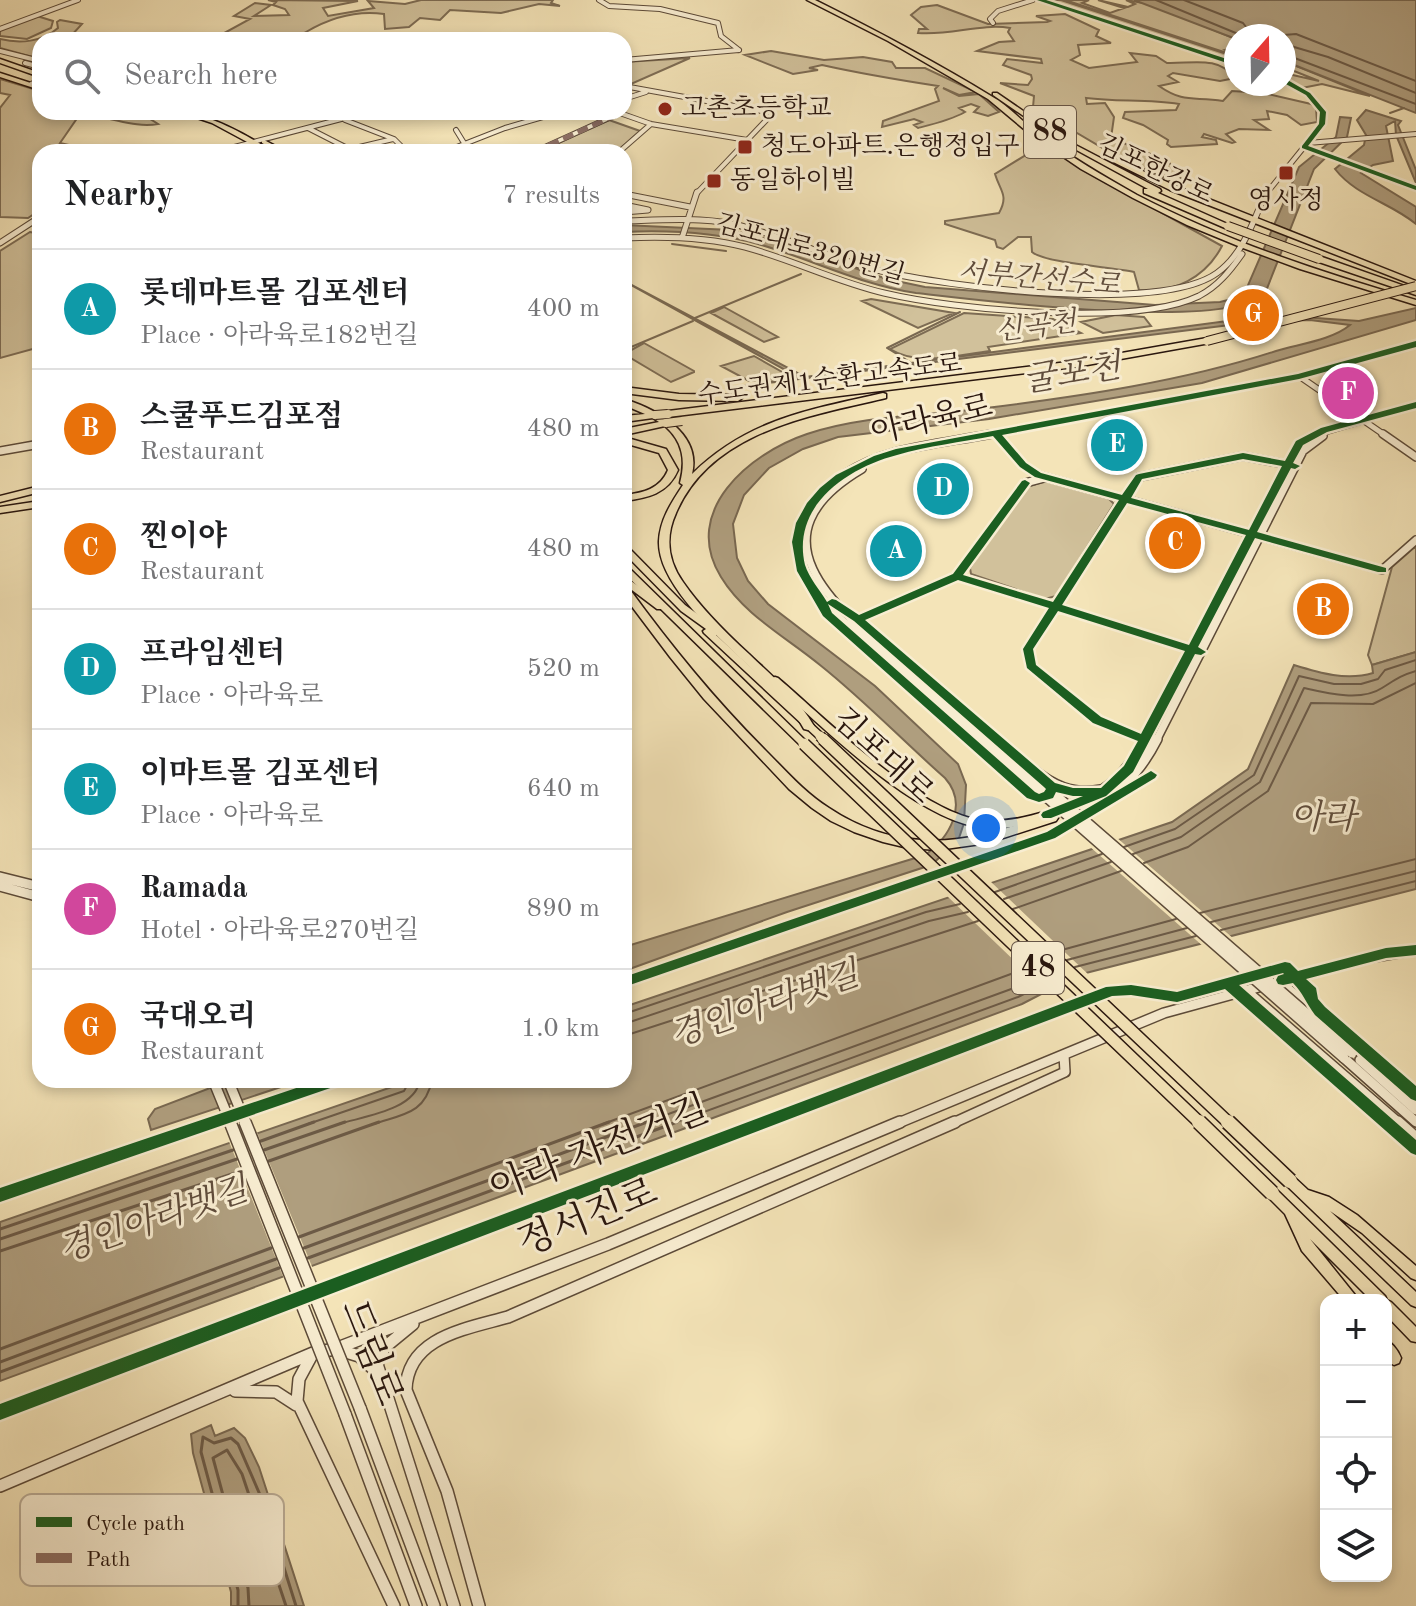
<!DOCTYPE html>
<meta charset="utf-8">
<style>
:root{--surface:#fff;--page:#f2f2f2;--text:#202124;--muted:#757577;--line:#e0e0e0;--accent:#8f2418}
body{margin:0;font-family:"Old Standard TT","Noto Serif KR",serif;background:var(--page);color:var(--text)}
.controls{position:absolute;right:24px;bottom:24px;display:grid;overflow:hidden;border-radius:16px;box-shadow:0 4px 12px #0003}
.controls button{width:72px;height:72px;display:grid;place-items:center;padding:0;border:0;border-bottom:2px solid var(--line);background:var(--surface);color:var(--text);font:40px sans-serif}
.compass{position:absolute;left:1224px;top:24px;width:72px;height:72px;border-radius:50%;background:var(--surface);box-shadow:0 4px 12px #0003;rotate:20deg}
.you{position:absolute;left:986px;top:828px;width:28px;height:28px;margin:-20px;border:6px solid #fff;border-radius:50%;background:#1a73e8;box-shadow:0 0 0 12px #1a73e833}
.badge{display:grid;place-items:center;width:52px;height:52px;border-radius:50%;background:var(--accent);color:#fff;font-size:26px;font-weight:700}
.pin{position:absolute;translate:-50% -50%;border:4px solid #fff;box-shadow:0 2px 8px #0006}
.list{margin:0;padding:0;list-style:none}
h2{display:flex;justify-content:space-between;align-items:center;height:104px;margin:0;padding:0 32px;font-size:34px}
h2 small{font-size:26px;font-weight:400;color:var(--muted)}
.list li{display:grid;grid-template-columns:52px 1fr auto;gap:24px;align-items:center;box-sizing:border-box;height:120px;padding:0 32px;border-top:2px solid var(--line)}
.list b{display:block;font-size:30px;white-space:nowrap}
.list p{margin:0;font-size:26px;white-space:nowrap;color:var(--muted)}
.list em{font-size:26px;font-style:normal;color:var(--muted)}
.icon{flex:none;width:44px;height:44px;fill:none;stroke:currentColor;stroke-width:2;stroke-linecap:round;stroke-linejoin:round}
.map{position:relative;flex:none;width:1416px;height:1606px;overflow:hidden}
.search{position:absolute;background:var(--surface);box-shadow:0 4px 12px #0003;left:32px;top:32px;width:600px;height:88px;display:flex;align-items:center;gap:20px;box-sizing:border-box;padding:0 28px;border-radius:24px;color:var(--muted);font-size:30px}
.panel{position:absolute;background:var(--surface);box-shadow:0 4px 12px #0003;left:32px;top:144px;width:600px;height:944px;border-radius:24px}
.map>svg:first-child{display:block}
.green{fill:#d1c19b;stroke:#7d6c54;stroke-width:2}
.water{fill:#af9e7e;stroke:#796851;stroke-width:2}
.pier{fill:#f4e4b8}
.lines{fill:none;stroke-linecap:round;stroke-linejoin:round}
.shore-far1{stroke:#6c5a46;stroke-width:2}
.shore{stroke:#6c5a46;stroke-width:3}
.stream{stroke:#796851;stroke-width:2}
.minor-far4-casing{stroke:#5c4a38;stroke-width:6}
.minor-far3-casing{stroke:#5c4a38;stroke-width:7}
.minor-far2-casing{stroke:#5c4a38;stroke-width:10}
.minor-far1-casing{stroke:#5c4a38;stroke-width:12}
.minor-casing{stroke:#5c4a38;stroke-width:14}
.major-casing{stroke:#29160e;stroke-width:3}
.highway-casing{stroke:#29160e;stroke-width:3}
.minor-far4{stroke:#f8edd1;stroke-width:4}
.minor-far3{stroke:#f8edd1;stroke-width:5}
.minor-far2{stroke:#f8edd1;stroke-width:7}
.minor-far1{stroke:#f8edd1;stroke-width:9}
.minor{stroke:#f8edd1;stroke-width:11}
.major{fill:#f4e4b8;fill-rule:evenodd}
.highway{fill:#f4e4b8;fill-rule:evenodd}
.minor-bridge-far2-casing{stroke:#5c4a38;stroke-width:6;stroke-linecap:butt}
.minor-bridge-far1-casing{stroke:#5c4a38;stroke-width:12;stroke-linecap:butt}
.minor-bridge-casing{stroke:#5c4a38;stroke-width:14;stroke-linecap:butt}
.major-bridge-far2-casing{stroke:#29160e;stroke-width:12;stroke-linecap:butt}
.major-bridge-far1-casing{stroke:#29160e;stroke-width:14;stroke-linecap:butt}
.major-bridge-casing{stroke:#29160e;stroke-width:17;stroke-linecap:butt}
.highway-bridge-casing{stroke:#29160e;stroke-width:10;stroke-linecap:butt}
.minor-bridge-far2{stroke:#f8edd1;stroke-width:4}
.minor-bridge-far1{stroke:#f8edd1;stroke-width:9}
.minor-bridge{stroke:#f8edd1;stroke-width:11}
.major-bridge-far2{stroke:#f4e4b8;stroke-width:9}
.major-bridge-far1{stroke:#f4e4b8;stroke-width:11}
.major-bridge{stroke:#f4e4b8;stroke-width:14}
.highway-bridge{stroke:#f4e4b8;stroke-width:8}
.quiet{stroke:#8d6e63;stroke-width:5;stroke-dasharray:11 5;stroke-linecap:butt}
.cycleway-casing{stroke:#f8edd1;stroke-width:5}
.cycleway{fill:#1b5e20;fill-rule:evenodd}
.poi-dot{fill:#8f2418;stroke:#f8edd1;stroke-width:3}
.labels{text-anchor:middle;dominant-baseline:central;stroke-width:6;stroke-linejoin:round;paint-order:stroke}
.far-poi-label{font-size:26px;fill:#29160e;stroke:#f8edd1;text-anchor:start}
.far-street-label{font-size:26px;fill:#29160e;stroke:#f8edd1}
.far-water-label{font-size:28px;font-style:italic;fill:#5f4c3b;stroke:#f8edd1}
.shield{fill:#f8edd1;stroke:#675648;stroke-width:2}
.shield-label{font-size:30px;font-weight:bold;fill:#29160e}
.street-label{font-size:32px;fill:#29160e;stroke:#f8edd1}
.water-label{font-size:34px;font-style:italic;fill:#5f4c3b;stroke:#f8edd1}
.near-street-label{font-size:38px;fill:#29160e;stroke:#f8edd1}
.key{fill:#f8edd1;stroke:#baac96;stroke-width:2}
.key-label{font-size:22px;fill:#29160e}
</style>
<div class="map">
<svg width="1416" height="1606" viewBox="0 0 1416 1606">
<rect width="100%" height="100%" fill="#f4e4b8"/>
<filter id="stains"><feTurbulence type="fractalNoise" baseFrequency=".0025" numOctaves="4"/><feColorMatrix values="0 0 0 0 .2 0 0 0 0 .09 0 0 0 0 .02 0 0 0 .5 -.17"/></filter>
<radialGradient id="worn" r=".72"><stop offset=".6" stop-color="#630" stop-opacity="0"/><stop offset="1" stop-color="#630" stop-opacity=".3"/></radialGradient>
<path class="green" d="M268,0L358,1L323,8L328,16L374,8L368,1L405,4L421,0H553L551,3L560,6L539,4L501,13L450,10L440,20L420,18L409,27L385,29L384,14C355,10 328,19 306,32L312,37L291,34L272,40L226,32L250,19L234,16L255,3L271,5L254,16L289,15L285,9L273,5L276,2Z
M1043,0H1061L1236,57V62Z
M1065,0H1089L1082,3L1110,13L1124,8L1098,0L1128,7L1135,4L1126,0L1149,4L1236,39V48L1225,50L1236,56Z
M937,5L988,24L1047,22L1050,21L1036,16L1065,14L1099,30L1096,36L1111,43L1078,45L1080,55L1071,60L1089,68L1137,62L1130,53L1156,56L1167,63C1191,64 1218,55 1235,78L1220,81L1173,73L1168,76L1178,82L1159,86C1185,104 1194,96 1223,101L1232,91L1264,93L1311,104L1316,108L1317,122L1301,125L1287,115L1267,111L1269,119L1254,120L1269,130L1239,129L1226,134L1235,142L1232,143L1204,134L1202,137L1216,140L1217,144L1171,147L1167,144L1168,140L1143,125L1123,118L1125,112L1176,110L1179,104C1147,99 1118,102 1086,98L1087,104L1105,103L1114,117L1111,138L1168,161L1182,180L1176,183L1123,160L1033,107L1034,96L1000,83L1028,85L1032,79L1031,75L1003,65L1007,59L1042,63L1041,59L977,51L999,42L1014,41L1008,32L1010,28C981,23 950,36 918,33L919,29H927L911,15L921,7Z
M37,16L53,21L51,28L27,39L0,36V30Z
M60,20L82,24L70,37L82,40H40V59L0,48V39C20,44 42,42 58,28L57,22Z
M771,51L824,60L863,57L892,62L896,68H925L976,92L959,95L943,88L959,96L979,94L999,112L988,116L974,112L979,107L971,104L959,108L965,112C951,120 934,124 918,128L914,125L922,122L914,119L882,127L883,121L939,101L935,89L938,86C899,80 858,73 822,65L809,68L818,70L793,74L745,55Z
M690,58L631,84L624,83V62Z
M1284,61L1370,96L1322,84L1302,88L1284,79V73L1319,81L1284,67Z
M0,79L40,91V112H139L158,124C129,129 105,112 78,117L60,143L100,152H40V210L28,218L0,217V108L10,95L0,93Z
M609,120L640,131L617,152H538Z
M1034,137L1082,169L1222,246C1206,277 1174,294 1139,290L1134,272C1111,267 1045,263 1032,252L1031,237H1018L1003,249L997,247L995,240L945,224V221L999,213C1009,195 1000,191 995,174L1029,153Z
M30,232L40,234V347L0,358V251Z
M871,299L954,313L918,328L862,301Z
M724,307L778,337L764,342L711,313Z
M964,313L1053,319L1081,333L988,347L990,351C957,355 919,367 890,349Z
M1116,315L1144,317L1151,326L1103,333L1081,322Z
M644,343L694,371V372L671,382L624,354Z
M754,356L791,377L749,381L721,366Z
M1046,481L1107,497L1114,504L1056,596L1045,599L971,574L970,568L1027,487Z
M1416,546V652L1372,665L1368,655L1392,567Z"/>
<path class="water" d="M1134,0H1416V113L1284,61V36H1236V39Z
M1366,110L1401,121L1398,125L1416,170V183L1396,135L1395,121L1386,126L1393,161L1373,165L1361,173L1416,207V224C1391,203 1356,196 1335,169L1364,145L1366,135L1357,120Z
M1340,117L1351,118L1347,137L1314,169L1266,291C1237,334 972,299 916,293C861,285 811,259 758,244C714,232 669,230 624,232V225L731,230L772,240L887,279L925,287L1155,305L1220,302L1236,298L1246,290L1299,167L1336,137Z
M624,281L805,377L1250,318L1302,317L1359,321L1416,308V320L1202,383L989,419L838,437L803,449L769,468L744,495L733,524L737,558L748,581L768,604L875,686L958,764L966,785L964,823L958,841L931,865L787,912L624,971V947L925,855C949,838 969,805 945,778C903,741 864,700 820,665C786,637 744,615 721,577C680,511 750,453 807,434C864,415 926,416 986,408C1083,396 1184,381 1276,351C1299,344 1332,340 1350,325L1310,320L1254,322L744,386L798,377Z
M1416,652V889L1078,975L1022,1004L0,1381V1222L412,1080H624V1007L1172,822L1248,769L1294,665C1320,673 1346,681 1373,673L1372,665Z
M231,1080H302L151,1130L148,1119L155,1109Z
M211,1425L215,1436L234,1428L245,1438L259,1467L304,1606H231V1592L193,1453L191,1434Z"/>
<path class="pier" d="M1116,837L1234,939L1204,947L1089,846Z
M990,881L1090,976L1049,994L947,896Z
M256,1130L313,1269L284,1279L228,1139Z"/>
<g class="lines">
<path class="shore-far1" d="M1156,0L1243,36
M1184,0L1243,23L1253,36
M1271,36L1296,34L1416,81
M1284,44L1328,57L1416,93
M1284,54L1416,104
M1124,847L1175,829L1254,775L1299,676L1334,684H1361L1378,679L1385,670L1416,660
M1133,854L1181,837L1260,782L1304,688C1326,693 1361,702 1382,688C1395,680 1399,676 1416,671
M1144,863L1188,847L1268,791L1311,703L1373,704L1416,683
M995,892L1102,854
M1004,899L1111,862
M1013,909L1121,871
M1200,913L1416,859
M1211,922L1416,871
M1221,930L1416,881
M1058,951L1176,919
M1067,960L1187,928
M1075,967L1196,936
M624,1014L926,912L960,904
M624,1024L929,921L968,912
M624,1036L978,921
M308,1124L404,1091L410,1080
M339,1124C365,1116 415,1110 420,1080
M374,1124C403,1114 425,1114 432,1080
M603,1124L1027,968
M641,1124L1014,988L1036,976
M671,1124L1018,997L1044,984"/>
<path class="shore" d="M261,1141L314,1122
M264,1150L345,1122
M269,1161L379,1122
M0,1229L233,1150
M299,1237L609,1122
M0,1239L237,1159
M304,1248L647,1122
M0,1251L241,1171
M308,1258L677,1122
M0,1349L271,1248
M0,1362L276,1259
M0,1372L279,1268
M238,1606V1590L201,1452L203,1437L214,1443L231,1438L238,1444L264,1504L296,1606
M249,1606L248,1588L213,1458L227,1450L242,1474L286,1606"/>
<path class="stream" d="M1390,113L1404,108
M672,244L726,251
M695,318L801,274
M624,350L693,321
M910,362L887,348L960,312"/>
<defs>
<path id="minor-far4" d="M599,0L609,6L660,9L718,23L721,36L739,50
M993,23L990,19L998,11L1033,0
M0,29L78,0
M295,40L342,37L422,40
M0,51L40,61
M624,60L739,50
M25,63L40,67
M624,86L773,113L696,194
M624,99L646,92
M617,112L651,124L747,140
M345,120L394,139L407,152
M308,128L355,152
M456,130L464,143
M1308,143L1416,134
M351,149L393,139
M215,152L368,112
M444,152L505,128L560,112
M534,152L620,113
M619,152L651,124
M1266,194L1304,147"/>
<path id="minor-far3" d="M624,194L690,207
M1262,199L1268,192
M624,205L648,210L624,212
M624,221C659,220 698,217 733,224C782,235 828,258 877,270C946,287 1160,314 1217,273C1242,255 1252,225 1264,197
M624,238C665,236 706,237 745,247C793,260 837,282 884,293C955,310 1135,327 1199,296C1218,286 1230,271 1242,254
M682,238L697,192
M0,243L40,217
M1299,376L1386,436
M995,433L998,436
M981,436L1299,376L1416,344
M1312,436L1416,405"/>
<path id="minor-far2" d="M996,434L1023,465L1038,475L1382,570L1416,540
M1383,434L1416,457
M0,451L40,444
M862,469C745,538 838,610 904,665C934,690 963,716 993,741
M838,605L869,629
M858,619L957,576L1025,483L1044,478
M836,622L895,674
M945,716L972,741
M1145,740L1097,720L1031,666L1028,649L1139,477L1243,456L1290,465
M982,741L822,603C765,532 822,472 895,452C926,444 960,440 991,434
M1144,741L1299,443L1316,434
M1156,741L1303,451L1323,436"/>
<path id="minor-far1" d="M970,739L1031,795L1048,796
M980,739L1002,758
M990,739L1008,754
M1031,768C1053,786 1072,795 1101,790
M1082,808C1121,789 1137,778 1157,739
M1047,815C1098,794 1118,790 1145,739
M0,877L40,887
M0,886L40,897
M1279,981L1416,1101
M1244,989L1400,1124
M1344,1058L1416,1122
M1360,1060L1416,1110
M896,1124L1164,1013L1357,960L1416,950
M951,1124L1065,1072L1064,1055"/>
<path id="minor" d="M1398,1122L1416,1138
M413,1324L385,1347L377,1364L454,1606
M336,1349L359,1356L378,1373
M313,1353L299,1379L297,1401L394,1606
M235,1391L276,1392L296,1405
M360,1408L434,1606
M345,1414L416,1606
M0,1486L313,1353L335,1349L608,1244L900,1122
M479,1606L447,1491L406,1390C407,1337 466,1329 508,1317L955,1122"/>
<path id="major" d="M1038,0H1045L1236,62V66Z
M0,59L40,73V77L0,63Z
M0,73L40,86V90L0,77Z
M1284,78L1310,93L1326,112L1325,124L1308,146L1416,186V190L1302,148V146L1319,124L1320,112L1306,95L1284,82Z
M179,112C206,112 251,137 273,152H266L212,123Z
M262,141H266L287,152H279L262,143Z
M624,545L627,546L685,605L719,630L720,632L716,635L823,734L825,736L823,738H817L704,633L703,631L706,629L681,611L624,553Z
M624,565L627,566L807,742L809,744L807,746H801L624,573Z
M775,677L778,678C826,719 918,811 980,820C1003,823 1025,818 1047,811L1052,815L1051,818C1029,824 1006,830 984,828C916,821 823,727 772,682L770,680L772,678Z
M1290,1176L1294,1177L1308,1190L1329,1197L1357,1215L1416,1266V1280L1411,1278L1362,1233L1330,1211L1416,1292V1307L1411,1305L1286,1185L1284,1181L1286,1177Z
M1272,1187L1276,1189L1385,1296L1387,1300L1391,1302L1416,1327V1342L1411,1341L1386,1315V1300H1371L1310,1239L1359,1300H1344L1302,1251L1285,1214L1268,1197L1266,1193L1268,1189Z
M1386,1341C1393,1343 1398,1351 1401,1358L1399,1363L1394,1365C1383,1360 1386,1350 1386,1341Z"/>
<path id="highway" d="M807,0H815C875,30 934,61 991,96C1008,105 1022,122 1039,134C1070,156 1103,176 1137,195C1225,241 1321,272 1416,300V305L1300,269L1243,248L1187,225L1133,198L1081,169L1031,135L988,99L888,41Z
M993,93H997L1064,139L1160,189L1161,191L1158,193L1232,226L1225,228L1144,193V189H1148L1060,141L993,95Z
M1105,154L1176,186L1416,281V286L1170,190L1103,157L1102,156Z
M1316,257H1322L1416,290V295L1316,261Z
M1207,338L1210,339V343L1076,367L668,417L664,414L668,411L1076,361Z
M624,387L679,394L738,395L742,398L738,401L679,400L624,393Z
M883,393L886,394V398C810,416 711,431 676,513C665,537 668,561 683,582C701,608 725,632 749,654C773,677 797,697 814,726L808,730L804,729C798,718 791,708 782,699C749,661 657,594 659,541C660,520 671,503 683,485L680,483C686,460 683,442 665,426L624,435V429L659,422L653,418L624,422V416L645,414L624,405V399C656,409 702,433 692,474C748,419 809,410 883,393Z
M624,437L666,449L678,470C668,494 647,498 624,501V495C643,493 660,489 668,470L659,453L624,443Z
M40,486V492L0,502V496Z
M40,501V507L0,513V507Z
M624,576L665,605L666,607L665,609H657L624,584Z
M624,586L628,587C670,645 715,700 766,751C786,771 805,793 829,808C856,826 888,838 921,840C967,844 1009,827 1052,814L1058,818L1056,821L988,843L938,850L908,848L883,842L854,832L831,821L812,808L789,789L704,699L670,657L624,596Z"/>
</defs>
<use href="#minor-far4" class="minor-far4-casing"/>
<use href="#minor-far3" class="minor-far3-casing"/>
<use href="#minor-far2" class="minor-far2-casing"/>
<use href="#minor-far1" class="minor-far1-casing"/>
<use href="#minor" class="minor-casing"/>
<use href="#major" class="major-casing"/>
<use href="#highway" class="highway-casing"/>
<use href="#minor-far4" class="minor-far4"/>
<use href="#minor-far3" class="minor-far3"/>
<use href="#minor-far2" class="minor-far2"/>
<use href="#minor-far1" class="minor-far1"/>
<use href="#minor" class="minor"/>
<use href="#major" class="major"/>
<use href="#highway" class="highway"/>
<defs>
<path id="minor-bridge-far2" d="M31,84L40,80"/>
<path id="minor-bridge-far1" d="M1008,754L1352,1053
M1002,758L1344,1058
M213,1080L231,1124
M228,1080L246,1124"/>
<path id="minor-bridge" d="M230,1122L345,1414
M245,1122L360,1408"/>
<path id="major-bridge-far2" d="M820,736L825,741"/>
<path id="major-bridge-far1" d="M823,739L1230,1124
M804,744L1201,1124"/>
<path id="major-bridge" d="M1199,1122L1272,1193
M1228,1122L1290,1181"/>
<path id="highway-bridge" d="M1228,226L1319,259
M1207,341L1416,286
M655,415L668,414
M666,423L682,421"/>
</defs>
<use href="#minor-bridge-far2" class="minor-bridge-far2-casing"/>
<use href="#minor-bridge-far1" class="minor-bridge-far1-casing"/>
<use href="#minor-bridge" class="minor-bridge-casing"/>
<use href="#major-bridge-far2" class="major-bridge-far2-casing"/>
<use href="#major-bridge-far1" class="major-bridge-far1-casing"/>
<use href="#major-bridge" class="major-bridge-casing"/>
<use href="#highway-bridge" class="highway-bridge-casing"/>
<use href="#minor-bridge-far2" class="minor-bridge-far2"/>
<use href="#minor-bridge-far1" class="minor-bridge-far1"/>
<use href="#minor-bridge" class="minor-bridge"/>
<use href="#major-bridge-far2" class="major-bridge-far2"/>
<use href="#major-bridge-far1" class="major-bridge-far1"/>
<use href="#major-bridge" class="major-bridge"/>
<use href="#highway-bridge" class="highway-bridge"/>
<path class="quiet" d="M534,152L620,113"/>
<defs>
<path id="cycleway" d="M1037,0H1046L1236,62V66Z
M1284,78L1310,93L1326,112L1325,124L1308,146L1416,186V190L1302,148V146L1319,124L1320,112L1306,95L1284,83Z
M1416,341V347L1299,379L1002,435L1026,463L1041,473L1122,495L1136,475L1139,474L1243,453L1285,461L1296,441L1321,428L1416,402V408L1327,432L1303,445L1293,463L1300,466L1295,469L1291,468L1257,532L1386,568V572H1378L1255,538L1198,647L1206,652L1201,655L1195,654L1133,772L1106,796L1051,818H1043L1041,815L1043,812L1083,796H1073L1056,792L1053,798L1039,802L1027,798L823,616L797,571L792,542L796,523L807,503L820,488L836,475L874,456L896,449L1298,374ZM993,436L1020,467L1035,477L1119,500L1053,602L963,575L1030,483L1025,480L1022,481L953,574L859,615L836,600L832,599L827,602C820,590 809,578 805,565C791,506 847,468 897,455C928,446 961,442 993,436ZM1243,459L1282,466L1249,530L1131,498L1142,479ZM1127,503L1246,535L1189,645L1062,605ZM958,580L1049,608L1023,649L1027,668L1093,723L1138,741L1124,766L1101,788H1073L1055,783L865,620ZM828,604L854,621L1044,787L1046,789L1044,792L1039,794L1035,792L832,613ZM1058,611L1185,651L1141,734L1101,717L1036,665L1033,649Z
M1151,771L1157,775L1155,778L1055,838L624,987V977L1047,832Z
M1416,945V955L1386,958L1306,979L1316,988L1318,999L1325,1007L1416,1086V1101L1411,1099L1315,1015C1306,1003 1303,993 1293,983L1283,985L1278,984L1276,980L1278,976L1284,974L1283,973L1239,985L1416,1140V1155L1411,1153L1225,989L1177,1002L1131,995L1112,996L0,1420V1404L1106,987L1131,985L1177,992L1285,962L1290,963L1298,971L1386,948Z
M320,1080H344L342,1084L0,1202V1188Z"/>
</defs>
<use href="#cycleway" class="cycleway-casing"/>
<use href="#cycleway" class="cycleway"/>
</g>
<g class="poi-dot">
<circle cx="665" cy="109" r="8"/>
<rect x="737" y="139" width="16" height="16" rx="4"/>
<rect x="1278" y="165" width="16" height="16" rx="4"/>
<rect x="706" y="173" width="16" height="16" rx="4"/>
</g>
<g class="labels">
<g class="far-poi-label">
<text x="681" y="109">고촌초등학교</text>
<text x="761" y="147">청도아파트.은행정입구</text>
<text x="730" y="181">동일하이빌</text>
<text x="1286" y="201" text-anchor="middle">영사정</text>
</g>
<g class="far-street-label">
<text transform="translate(1155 170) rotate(26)">김포한강로</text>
<text transform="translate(810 250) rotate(16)">김포대로320번길</text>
<text transform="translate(830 380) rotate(-7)">수도권제1순환고속도로</text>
</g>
<g class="far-water-label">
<text transform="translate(1039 280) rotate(5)">서부간선수로</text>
<text transform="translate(1036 328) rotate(-7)">신곡천</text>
</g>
<g class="shield">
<rect x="1024" y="106" width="52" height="52" rx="6"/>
<rect x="1012" y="942" width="52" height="52" rx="6"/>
</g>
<g class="shield-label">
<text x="1050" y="132">88</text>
<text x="1038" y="968">48</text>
</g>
<g class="street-label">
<text transform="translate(932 421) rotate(-13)">아라육로</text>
<text transform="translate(882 757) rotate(43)">김포대로</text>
</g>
<g class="water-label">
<text transform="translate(1072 375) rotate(-9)">굴포천</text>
<text x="1323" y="819">아라</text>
<text transform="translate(765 1006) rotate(-19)">경인아라뱃길</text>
<text transform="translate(154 1221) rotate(-19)">경인아라뱃길</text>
</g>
<g class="near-street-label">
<text transform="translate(600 1150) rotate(-21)">아라 자전거길</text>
<text transform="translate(588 1219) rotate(-22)">정서진로</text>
<text transform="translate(370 1353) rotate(69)">드림로</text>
</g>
</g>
<rect x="20" y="1494" width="264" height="92" rx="12" class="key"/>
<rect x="36" y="1517" width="36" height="10" fill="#1b5e20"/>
<rect x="36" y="1553" width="36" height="10" fill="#8d6e63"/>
<g class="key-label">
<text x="86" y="1530">Cycle path</text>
<text x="86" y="1566">Path</text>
</g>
<rect width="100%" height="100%" filter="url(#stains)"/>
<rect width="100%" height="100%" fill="url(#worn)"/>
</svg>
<div class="controls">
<button>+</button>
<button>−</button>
<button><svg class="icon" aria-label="locate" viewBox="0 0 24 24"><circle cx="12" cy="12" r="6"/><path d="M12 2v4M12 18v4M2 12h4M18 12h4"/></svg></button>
<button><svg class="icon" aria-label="layers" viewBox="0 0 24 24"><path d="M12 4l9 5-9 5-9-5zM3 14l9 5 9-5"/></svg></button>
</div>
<svg class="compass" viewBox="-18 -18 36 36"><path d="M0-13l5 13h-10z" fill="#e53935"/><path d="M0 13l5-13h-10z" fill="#757577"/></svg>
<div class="you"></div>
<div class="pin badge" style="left:896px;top:551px;background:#0f9aa8">A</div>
<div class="pin badge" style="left:1323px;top:609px;background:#e8710a">B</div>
<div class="pin badge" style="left:1175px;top:543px;background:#e8710a">C</div>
<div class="pin badge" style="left:943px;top:489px;background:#0f9aa8">D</div>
<div class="pin badge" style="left:1117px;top:445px;background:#0f9aa8">E</div>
<div class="pin badge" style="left:1348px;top:393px;background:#d1479c">F</div>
<div class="pin badge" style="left:1253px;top:315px;background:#e8710a">G</div>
<div class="search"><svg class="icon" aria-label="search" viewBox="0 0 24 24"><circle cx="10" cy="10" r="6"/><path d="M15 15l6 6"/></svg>Search here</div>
<section class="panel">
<h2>Nearby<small>7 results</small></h2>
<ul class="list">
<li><span class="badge" style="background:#0f9aa8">A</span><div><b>롯데마트몰 김포센터</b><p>Place · 아라육로182번길</p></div><em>400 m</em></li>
<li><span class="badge" style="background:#e8710a">B</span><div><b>스쿨푸드김포점</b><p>Restaurant</p></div><em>480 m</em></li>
<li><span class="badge" style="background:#e8710a">C</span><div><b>찐이야</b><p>Restaurant</p></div><em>480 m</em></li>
<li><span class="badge" style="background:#0f9aa8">D</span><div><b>프라임센터</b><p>Place · 아라육로</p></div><em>520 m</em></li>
<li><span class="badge" style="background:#0f9aa8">E</span><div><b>이마트몰 김포센터</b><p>Place · 아라육로</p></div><em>640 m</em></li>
<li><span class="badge" style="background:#d1479c">F</span><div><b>Ramada</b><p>Hotel · 아라육로270번길</p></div><em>890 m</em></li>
<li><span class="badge" style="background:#e8710a">G</span><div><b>국대오리</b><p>Restaurant</p></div><em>1.0 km</em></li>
</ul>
</section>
</div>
